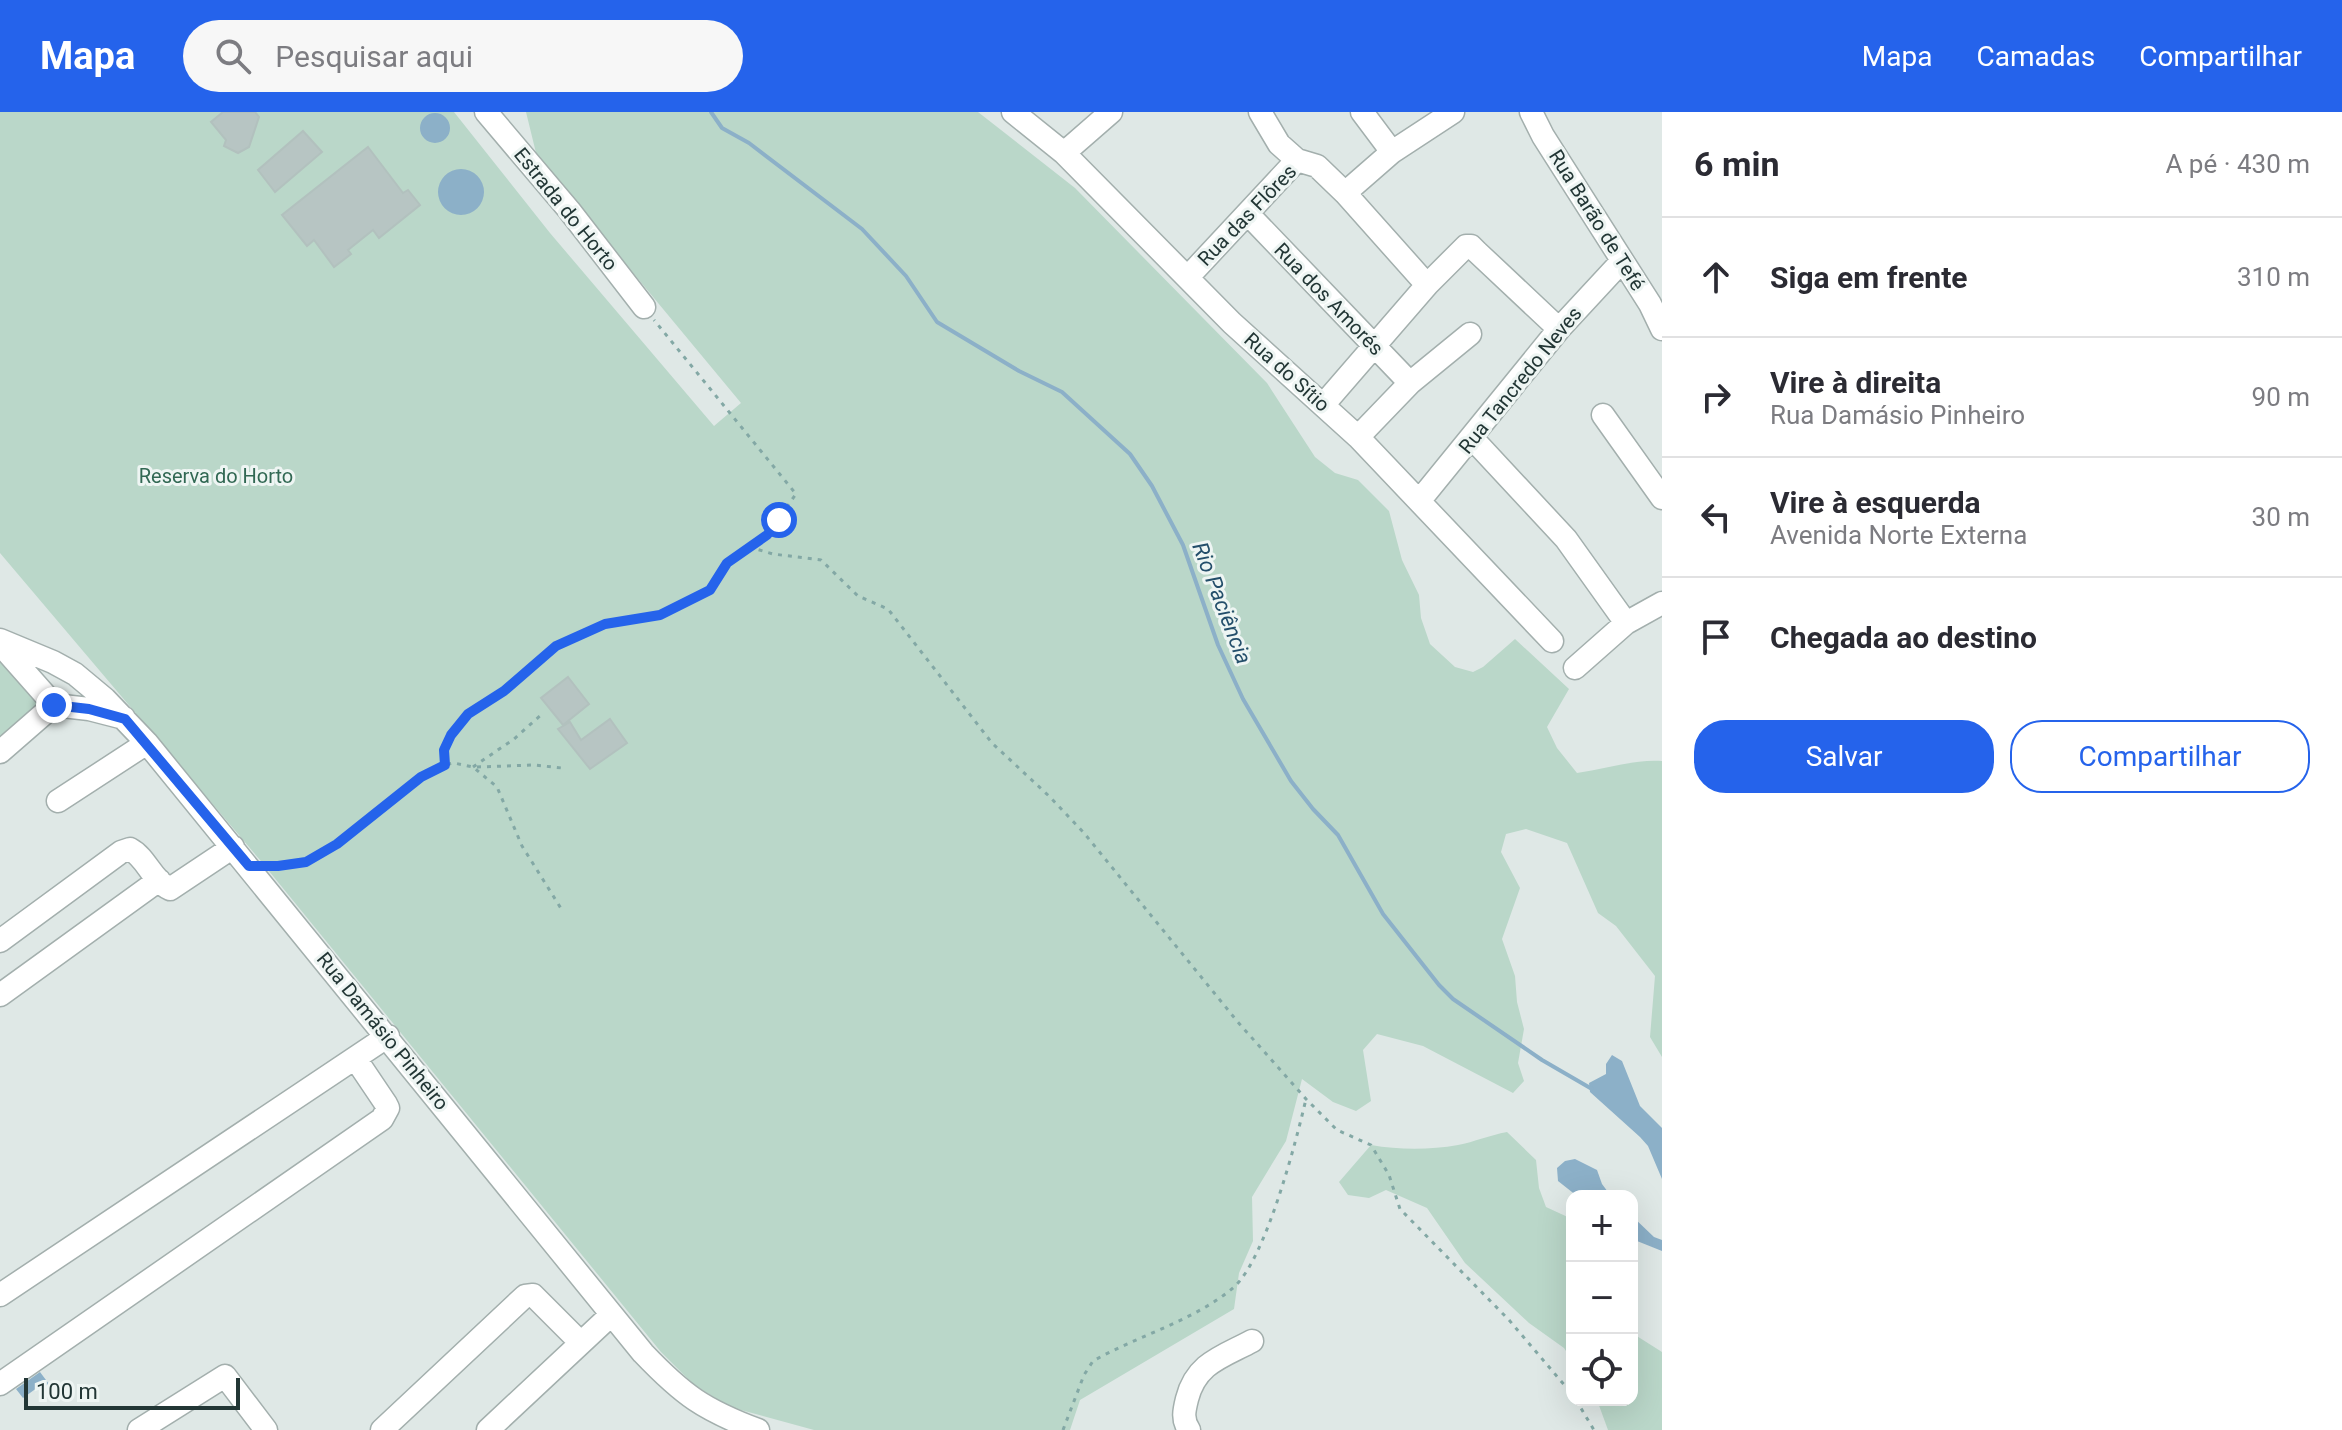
<!DOCTYPE html>
<html lang="pt">
<meta charset="utf-8">
<style>
:root{--surface:#fff;--page:#f7f7f7;--text:#2b2b33;--muted:#7c7c81;--line:#e1e1e2;--accent:#2563eb}
body{margin:0;font-family:Roboto,sans-serif;background:var(--page);color:var(--text)}
.controls{position:absolute;right:24px;bottom:24px;display:grid;overflow:hidden;border-radius:16px;box-shadow:0 8px 32px #0002}
.controls button{width:72px;height:72px;display:grid;place-items:center;padding:0;border:0;border-bottom:2px solid var(--line);background:var(--surface);color:var(--text);font:40px sans-serif}
.scale{position:absolute;left:24px;bottom:20px;width:216px;box-sizing:border-box;padding-left:8px;border:4px solid #223635;border-top:0;font-size:22px;line-height:28px;white-space:nowrap;color:#223635;-webkit-text-stroke:6px #eef5f3;paint-order:stroke}
.stop{position:absolute;width:24px;height:24px;margin:-18px;border:6px solid #2563eb;border-radius:50%;background:#fff}
.stop.end{background:#2563eb;border-color:#fff;box-shadow:0 2px 8px #0008}
.list{margin:0;padding:0;list-style:none}
h2{display:flex;justify-content:space-between;align-items:center;height:104px;margin:0;padding:0 32px;font-size:34px}
h2 small{font-size:26px;font-weight:400;color:var(--muted)}
.list li{display:grid;grid-template-columns:52px 1fr auto;gap:24px;align-items:center;box-sizing:border-box;height:120px;padding:0 32px;border-top:2px solid var(--line)}
.list b{display:block;font-size:30px;white-space:nowrap}
.list p{margin:0;font-size:26px;white-space:nowrap;color:var(--muted)}
.list em{font-size:26px;font-style:normal;color:var(--muted)}
.actions{display:flex;gap:16px;padding:24px 32px}
.actions a{flex:1;padding:18px 0;border:2px solid var(--accent);border-radius:32px;text-align:center;font-size:28px;color:var(--accent)}
.actions .main{background:var(--accent);color:#fff}
.icon{flex:none;width:44px;height:44px;fill:none;stroke:currentColor;stroke-width:2;stroke-linecap:round;stroke-linejoin:round}
.map{position:relative;flex:none;width:1662px;height:1318px;overflow:hidden}
header{display:flex;align-items:center;gap:48px;box-sizing:border-box;height:112px;padding:0 40px;background:var(--accent);color:#fff}
header strong{font-size:38px}
nav{display:flex;gap:44px;margin-inline-start:auto;font-size:28px}
.search{width:560px;height:72px;background:var(--page);display:flex;align-items:center;gap:20px;box-sizing:border-box;padding:0 28px;border-radius:44px;color:var(--muted);font-size:30px}
main{display:flex}
aside{flex:1;background:var(--surface)}
.map>svg:first-child{display:block}
.green{fill:#bad7c9}
.water{fill:#8cb0c8}
.lines{fill:none;stroke-linecap:round;stroke-linejoin:round}
.stream{stroke:#8cb0c8;stroke-width:4}
.building{fill:#b7c5c3;stroke:#b2c1be;stroke-width:2}
.minor-casing{stroke:#a3afad;stroke-width:25}
.path{stroke:#83a8a5;stroke-width:3;stroke-dasharray:4 6;stroke-linecap:butt}
.minor{stroke:#fff;stroke-width:22}
.route{stroke:#2563eb;stroke-width:10}
.labels{text-anchor:middle;dominant-baseline:central;stroke-width:6;stroke-linejoin:round;paint-order:stroke}
.street-label{font-size:20px;fill:#223635;stroke:#eef5f3}
.park-label{font-size:20px;fill:#316853;stroke:#eef5f3}
.water-label{font-size:22px;font-style:italic;fill:#234e6a;stroke:#eef5f3}
</style>
<header>
<strong>Mapa</strong>
<div class="search"><svg class="icon" aria-label="search" viewBox="0 0 24 24"><circle cx="10" cy="10" r="6"/><path d="M15 15l6 6"/></svg>Pesquisar aqui</div>
<nav><a>Mapa</a><a>Camadas</a><a>Compartilhar</a></nav>
</header>
<main>
<div class="map">
<svg width="1662" height="1318" viewBox="0 0 1662 1318">
<rect width="100%" height="100%" fill="#dfe8e6"/>
<path class="green" d="M0,0H454L550,121L714,314L741,291L537,45L526,0H978L1075,76L1267,271L1315,345L1335,361L1358,368L1389,399L1402,448L1419,483L1421,506L1430,532L1455,555L1473,560L1483,555L1515,527L1569,577L1547,615L1557,636L1577,661C1605,657 1634,647 1662,649V945L1650,925L1655,864L1616,814L1598,801L1567,731L1526,717L1506,722L1501,740L1520,776L1502,827L1515,864L1517,890L1524,917L1518,951L1524,969L1513,981L1423,934L1377,922L1363,938L1371,989L1356,999L1333,990L1302,967L1286,1029L1252,1085L1253,1129L1239,1161L1234,1197L1080,1288L1070,1318H814L730,1295L693,1272L661,1240L260,748L0,441Z
M0,543L37,590L33,599L0,626Z
M1507,1020L1536,1048L1539,1076L1546,1095L1572,1107V1248L1564,1236L1529,1211L1465,1151L1427,1096L1386,1078L1369,1086L1348,1083L1339,1070L1371,1033C1399,1038 1430,1038 1458,1033C1474,1030 1490,1023 1507,1020Z
M1632,1221L1662,1240V1318H1608L1597,1288H1632Z"/>
<path class="water" d="M420 16a15 15 0 1 1 30 0a15 15 0 1 1-30 0Z
M438 80a23 23 0 1 1 46 0a23 23 0 1 1-46 0Z
M1612,943L1622,949L1640,994L1662,1016V1067L1648,1034L1640,1025L1590,980L1589,971L1606,962V952Z
M1575,1047L1597,1058L1602,1072L1611,1084H1577L1558,1069L1557,1056L1565,1049Z
M1632,1104L1654,1125L1662,1128V1139L1632,1127Z
M40,1260L49,1272L44,1275L41,1273L23,1286L16,1277Z"/>
<g class="lines">
<path class="stream" d="M711,0L722,16L749,31L862,117L906,164L937,210L1019,259L1062,280L1130,342L1152,374L1183,433L1218,533L1243,587L1291,669L1313,697L1338,723L1383,802L1439,873L1453,887L1542,948L1592,977"/>
</g>
<path class="building" d="M223,0H255L259,5L249,35L238,41L224,34L226,28L211,10Z
M303,19L322,40L275,80L258,58Z
M368,35L403,81L408,78L420,93L379,126L373,118L348,138L351,142L334,155L314,128L307,134L282,103Z
M568,565L589,592L563,613L541,586Z
M610,607L627,631L590,657L558,617L570,610L581,628Z"/>
<g class="lines">
<defs>
<path id="minor" d="M486,0L569,98L644,195
M1013,0L1064,41L1232,211L1358,325L1552,529
M1260,0L1279,32L1297,48
M1362,0L1392,40
M1531,0L1543,24L1650,192L1662,217
M1064,41L1111,0
M1345,81L1392,40L1453,0
M1248,102L1410,271
M1188,165L1297,48L1317,54L1345,81L1427,173
M1324,292L1427,173L1466,134H1471L1477,140L1559,217
M1603,303L1662,386
M1358,325L1410,271L1470,222
M1472,326L1566,427L1626,511
M1420,388L1559,217L1622,149
M0,528L53,550L75,562L105,587L147,631L643,1241C683,1283 704,1298 758,1318
M0,532L54,593
M1575,556L1626,511L1662,491
M0,640L54,593L89,597L124,606
M58,689L147,631
M0,829L121,740L130,737C147,746 152,769 170,777L233,735
M0,883L159,768
M0,1183L388,924
M0,1272L382,1007L388,996L386,992L355,946
M139,1318L225,1264L266,1318
M382,1318L525,1184L533,1183L581,1231
M488,1318L611,1203
M1189,1318C1182,1307 1184,1299 1187,1287C1196,1251 1222,1245 1252,1229"/>
</defs>
<use href="#minor" class="minor-casing"/>
<path class="path" d="M749,435L773,442L821,448L858,484L888,497L992,631L1050,685L1084,721L1237,909L1306,987L1337,1018L1371,1033L1389,1063L1400,1097L1509,1208L1572,1282
M445,653L444,638L451,623L468,602L504,579L556,534L605,512L660,503L710,478L727,451L767,423L796,382L654,208
M473,655L514,627L542,602
M477,655L534,653L562,656
M269,754L306,750L337,732L421,665L439,654L454,651L473,655L497,675L522,734L562,798
M1576,1288L1594,1318
M1063,1318L1084,1263L1093,1249C1137,1224 1196,1208 1234,1175C1266,1146 1296,1030 1306,987"/>
<use href="#minor" class="minor"/>
</g>
<g class="lines">
<path class="route" d="M54,593L89,597L125,607L249,754H278L306,750L337,732L421,665L445,653L444,638L451,623L468,602L504,579L556,534L605,512L660,503L710,478L727,451L767,423L779,408"/>
</g>
<g class="labels">
<g class="street-label">
<text transform="translate(566 97) rotate(51)">Estrada do Horto</text>
<text transform="translate(1247 103) rotate(-46)">Rua das Flôres</text>
<text transform="translate(1597 108) rotate(58)">Rua Barão de Tefé</text>
<text transform="translate(1329 187) rotate(46)">Rua dos Amorés</text>
<text transform="translate(1287 260) rotate(42)">Rua do Sítio</text>
<text transform="translate(1520 268) rotate(-51)">Rua Tancredo Neves</text>
<text transform="translate(383 919) rotate(51)">Rua Damásio Pinheiro</text>
</g>
<g class="park-label">
<text x="216" y="364">Reserva do Horto</text>
</g>
<g class="water-label">
<text transform="translate(1222 491) rotate(69)">Rio Paciência</text>
</g>
</g>
</svg>
<div class="controls">
<button>+</button>
<button>−</button>
<button><svg class="icon" aria-label="locate" viewBox="0 0 24 24"><circle cx="12" cy="12" r="6"/><path d="M12 2v4M12 18v4M2 12h4M18 12h4"/></svg></button>
</div>
<div class="scale">100 m</div>
<div class="stop" style="left:779px;top:408px"></div>
<div class="stop end" style="left:54px;top:593px"></div>
</div>
<aside>
<h2>6 min<small>A pé · 430 m</small></h2>
<ul class="list">
<li><svg class="icon" aria-label="ahead" viewBox="0 0 24 24"><path d="M12 20V5M6 11l6-6 6 6"/></svg><div><b>Siga em frente</b></div><em>310 m</em></li>
<li><svg class="icon" aria-label="right" viewBox="0 0 24 24"><path d="M7 20v-9h11M14 6l5 5-5 5"/></svg><div><b>Vire à direita</b><p>Rua Damásio Pinheiro</p></div><em>90 m</em></li>
<li><svg class="icon" aria-label="left" viewBox="0 0 24 24"><path d="M17 20v-9H6M10 6l-5 5 5 5"/></svg><div><b>Vire à esquerda</b><p>Avenida Norte Externa</p></div><em>30 m</em></li>
<li><svg class="icon" aria-label="arrive" viewBox="0 0 24 24"><path d="M6 21V4h12l-3 4 3 4H6"/></svg><div><b>Chegada ao destino</b></div></li>
</ul>
<div class="actions"><a class="main">Salvar</a><a>Compartilhar</a></div>
</aside>
</main>
